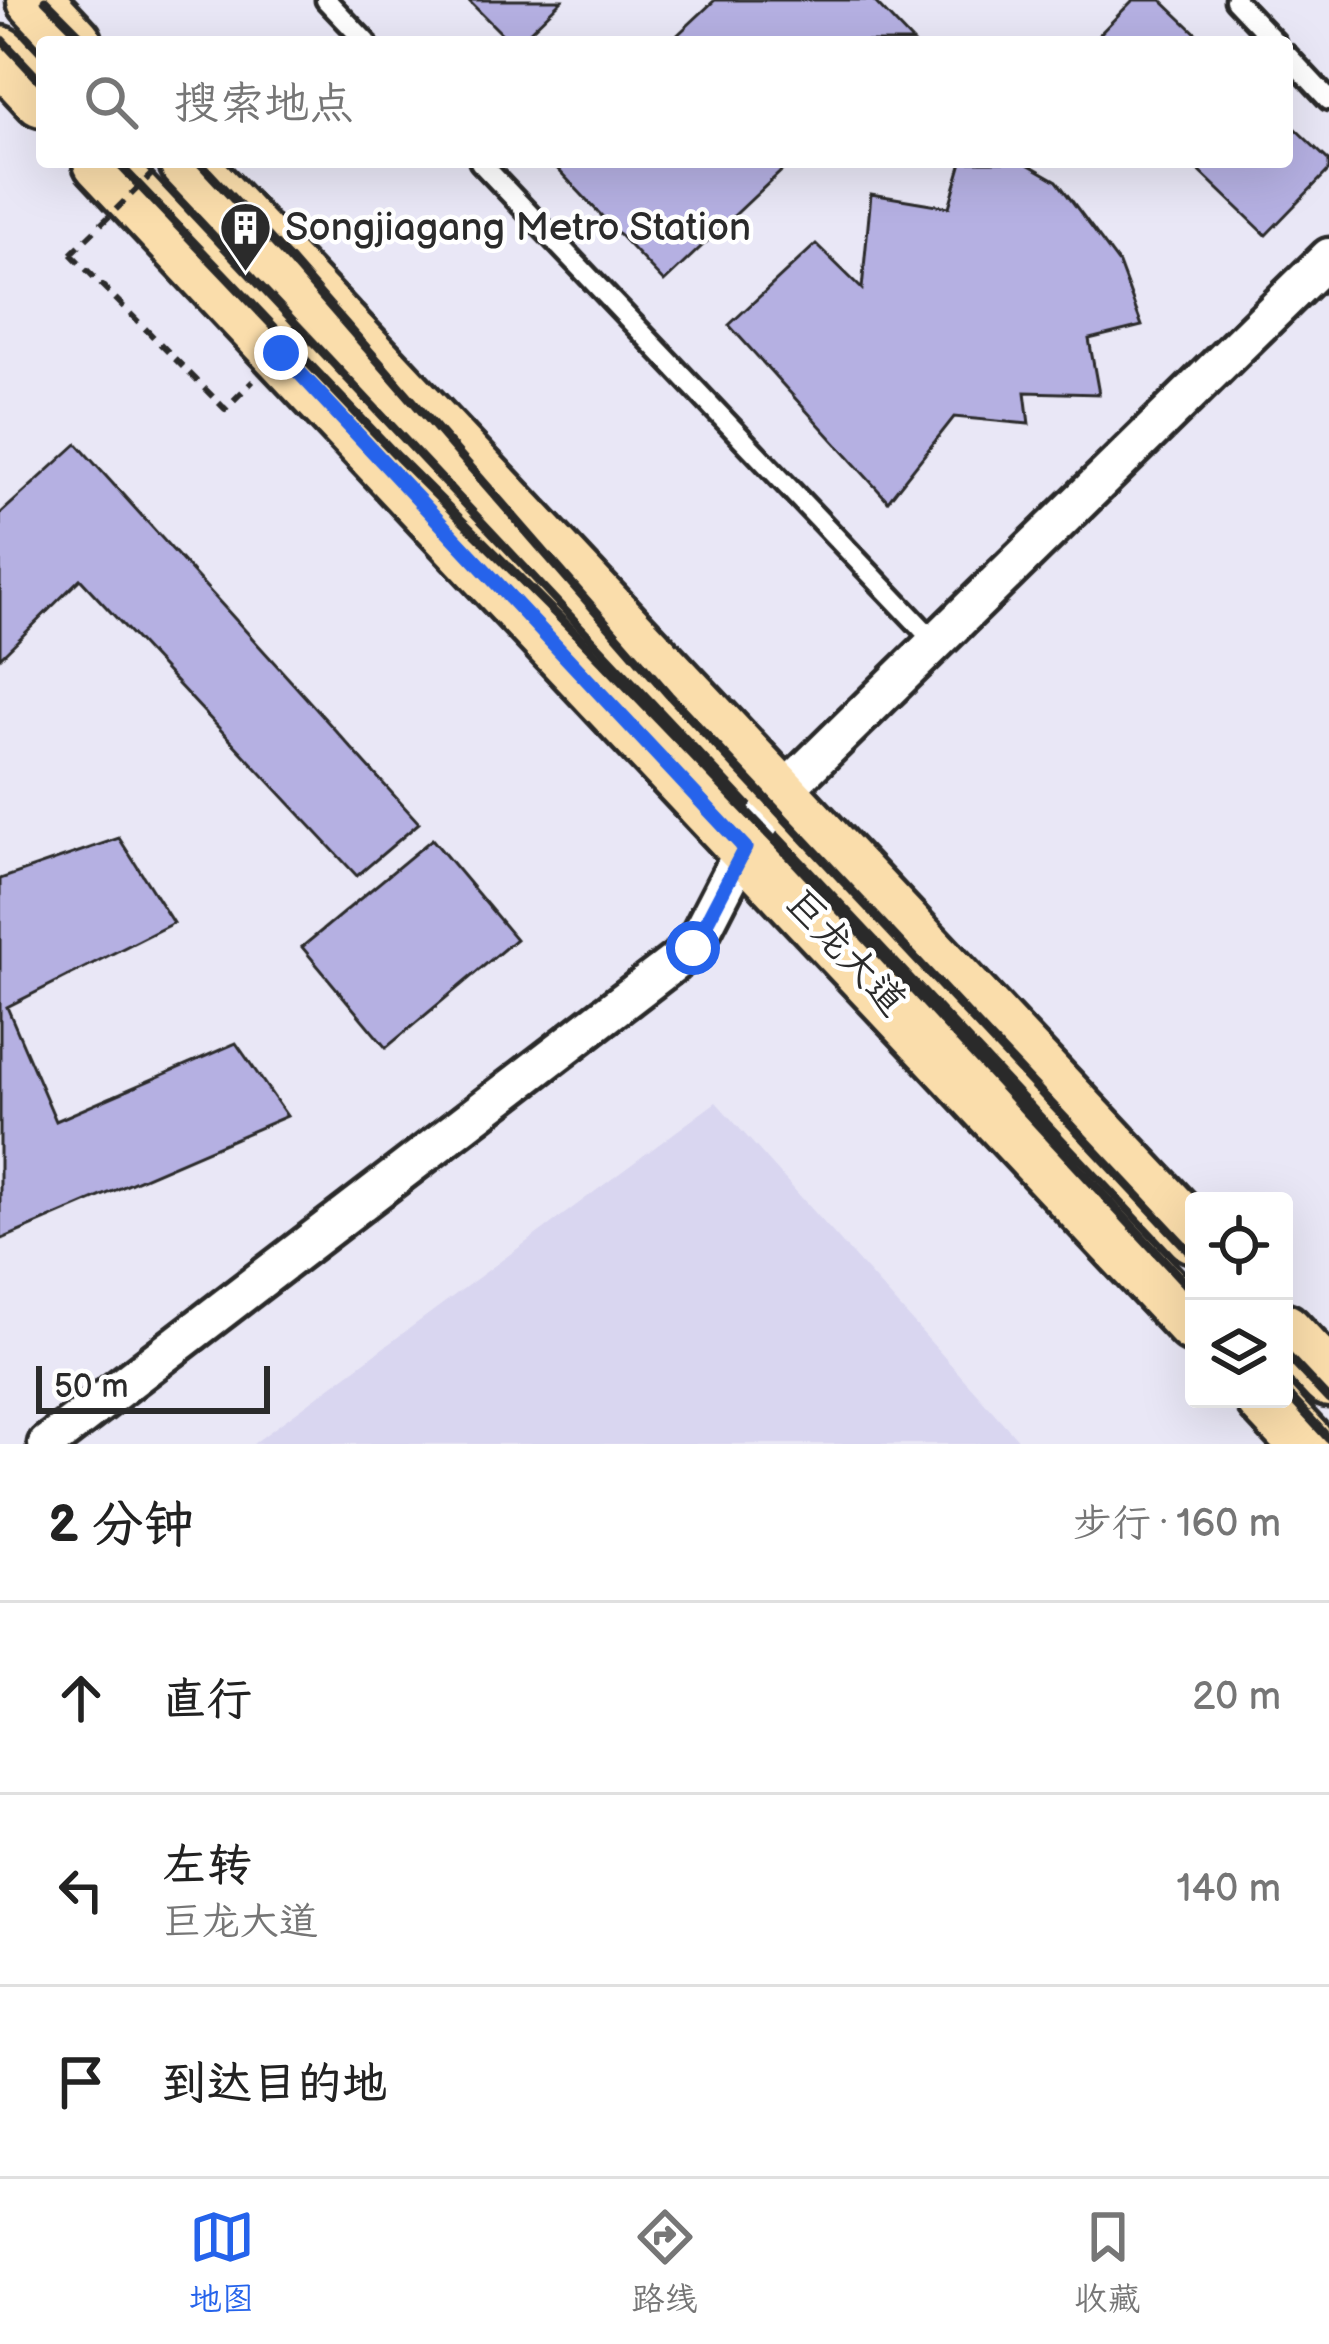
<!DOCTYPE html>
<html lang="zh">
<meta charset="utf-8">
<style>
:root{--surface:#fff;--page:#f6f6f6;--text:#222;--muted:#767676;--line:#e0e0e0;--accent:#2563eb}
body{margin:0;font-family:"Balsamiq Sans","LXGW WenKai TC",sans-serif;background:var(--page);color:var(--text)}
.controls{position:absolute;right:36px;bottom:36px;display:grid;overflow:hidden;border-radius:12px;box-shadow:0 12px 48px #0002}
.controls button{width:108px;height:108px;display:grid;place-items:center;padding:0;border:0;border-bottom:3px solid var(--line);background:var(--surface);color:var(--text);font:60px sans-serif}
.scale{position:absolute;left:36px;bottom:30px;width:234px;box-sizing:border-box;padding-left:12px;border:6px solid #2b2b2b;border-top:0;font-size:33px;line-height:42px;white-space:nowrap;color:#2b2b2b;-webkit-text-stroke:9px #fff;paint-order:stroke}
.stop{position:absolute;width:36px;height:36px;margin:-27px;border:9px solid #2563eb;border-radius:50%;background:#fff}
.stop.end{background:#2563eb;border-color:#fff;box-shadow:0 3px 12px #0008}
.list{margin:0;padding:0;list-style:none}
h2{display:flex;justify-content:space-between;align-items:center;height:156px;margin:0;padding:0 48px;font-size:51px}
h2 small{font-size:39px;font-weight:400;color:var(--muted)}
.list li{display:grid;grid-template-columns:78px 1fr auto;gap:36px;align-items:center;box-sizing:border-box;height:192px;padding:0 48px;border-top:3px solid var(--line)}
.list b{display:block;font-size:45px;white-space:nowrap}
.list p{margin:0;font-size:39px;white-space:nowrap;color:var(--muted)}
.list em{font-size:39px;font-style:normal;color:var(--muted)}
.icon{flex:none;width:66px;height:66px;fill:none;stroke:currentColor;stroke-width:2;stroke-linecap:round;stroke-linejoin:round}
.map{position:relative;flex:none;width:1329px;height:1444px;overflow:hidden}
.search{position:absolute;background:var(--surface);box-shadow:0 12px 48px #0002;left:36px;right:36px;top:36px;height:132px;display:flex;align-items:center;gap:30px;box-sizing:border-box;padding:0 42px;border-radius:12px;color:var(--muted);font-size:45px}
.sheet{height:732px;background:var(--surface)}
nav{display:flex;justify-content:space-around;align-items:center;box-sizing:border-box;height:168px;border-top:3px solid var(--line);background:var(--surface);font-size:33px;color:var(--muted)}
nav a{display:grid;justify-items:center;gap:6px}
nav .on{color:var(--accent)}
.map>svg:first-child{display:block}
.built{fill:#d9d6f0}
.building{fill:#b5b0e2;stroke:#2b2b2b;stroke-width:3}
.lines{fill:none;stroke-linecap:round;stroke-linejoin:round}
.service-casing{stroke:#2b2b2b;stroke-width:27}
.minor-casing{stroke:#2b2b2b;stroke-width:45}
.primary-casing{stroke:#2b2b2b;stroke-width:63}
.path{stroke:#2b2b2b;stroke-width:6;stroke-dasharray:12 9;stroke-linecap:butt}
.service{stroke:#fff;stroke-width:18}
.minor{stroke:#fff;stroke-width:36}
.primary{stroke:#faddab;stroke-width:54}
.rail{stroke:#2b2b2b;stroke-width:9}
.path-bridge{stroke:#2b2b2b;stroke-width:6;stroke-dasharray:12 9;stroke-linecap:butt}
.route{stroke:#2563eb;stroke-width:15}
.labels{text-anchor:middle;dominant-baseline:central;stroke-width:9;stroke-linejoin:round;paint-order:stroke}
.poi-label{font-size:39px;fill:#2b2b2b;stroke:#fff;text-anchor:start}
.street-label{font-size:39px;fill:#2b2b2b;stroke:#fff}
</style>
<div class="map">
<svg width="1329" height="1444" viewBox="0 0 1329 1444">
<rect width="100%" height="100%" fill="#e9e7f6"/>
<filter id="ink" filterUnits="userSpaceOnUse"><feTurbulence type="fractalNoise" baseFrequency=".00833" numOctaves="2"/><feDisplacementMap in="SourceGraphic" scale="24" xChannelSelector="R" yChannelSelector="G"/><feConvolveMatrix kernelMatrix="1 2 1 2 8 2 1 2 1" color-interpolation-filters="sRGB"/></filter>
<g filter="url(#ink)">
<path class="built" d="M716,1102L1022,1444H253Z"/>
<path class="building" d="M468,0H562L519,42H510Z
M715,0H873L913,42H670Z
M1133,0H1161L1205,42H1092Z
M1287,121L1329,161V170L1266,235L1190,162H1287Z
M551,162H791L664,282Z
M962,162H1024L1057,181L1119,264L1142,326L1089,339L1099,394L1025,392L1029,424L954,417L888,501L729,325L816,244L862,289L871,194L949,207Z
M77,444L419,823L357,876L80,579L0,658V514Z
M119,838L173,923L7,1007L56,1121L236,1043L287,1116L0,1240V879Z
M432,839L516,939L386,1048L302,947Z"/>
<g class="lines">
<defs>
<path id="service" d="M326,0L366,42
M1235,0L1275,42
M1287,55L1329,100
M480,162L935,642"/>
<path id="minor" d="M47,1444L693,948L745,847L780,795L1329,257"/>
<path id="primary" d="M35,0L74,42
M0,54L42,99
M101,162L1194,1325
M187,162L1194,1235
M1284,1331L1329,1379
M1264,1399L1306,1444"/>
</defs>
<use href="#service" class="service-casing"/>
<use href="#minor" class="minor-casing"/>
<use href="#primary" class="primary-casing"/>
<path class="path" d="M71,254L225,409L253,381"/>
<use href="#service" class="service"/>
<use href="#minor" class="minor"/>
<use href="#primary" class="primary"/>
<path class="rail" d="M45,0L87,42
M0,38L42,83
M117,162L398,457L578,636L792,859L1194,1293
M199,162L290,260L669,695L1194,1256
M1284,1352L1329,1400
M1284,1390L1329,1439"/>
<path class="path-bridge" d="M71,254L164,162"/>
</g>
</g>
<g class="lines" filter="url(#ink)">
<path class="route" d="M281,353L745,848L693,948"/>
</g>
<defs>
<symbol id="building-pin" viewBox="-11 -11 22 30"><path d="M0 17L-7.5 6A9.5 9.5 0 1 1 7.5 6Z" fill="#2b2b2b" stroke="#fff"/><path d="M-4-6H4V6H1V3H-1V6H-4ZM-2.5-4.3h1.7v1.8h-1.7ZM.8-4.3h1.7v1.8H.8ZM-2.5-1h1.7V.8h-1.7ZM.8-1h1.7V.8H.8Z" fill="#fff"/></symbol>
</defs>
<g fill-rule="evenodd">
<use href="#building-pin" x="216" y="198" width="59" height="81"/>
</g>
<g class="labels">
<g class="poi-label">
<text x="285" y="228">Songjiagang Metro Station</text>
</g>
<g class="street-label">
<text transform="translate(845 953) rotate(47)">巨龙大道</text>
</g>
</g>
</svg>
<div class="controls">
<button><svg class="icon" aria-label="locate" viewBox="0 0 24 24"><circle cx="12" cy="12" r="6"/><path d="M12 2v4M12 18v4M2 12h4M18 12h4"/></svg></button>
<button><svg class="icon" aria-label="layers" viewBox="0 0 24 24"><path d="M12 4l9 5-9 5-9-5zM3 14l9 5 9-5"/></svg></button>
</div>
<div class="scale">50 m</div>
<div class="stop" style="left:693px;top:948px"></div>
<div class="stop end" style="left:281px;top:353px"></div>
<div class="search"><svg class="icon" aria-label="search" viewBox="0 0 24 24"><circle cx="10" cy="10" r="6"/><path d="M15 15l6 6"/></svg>搜索地点</div>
</div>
<section class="sheet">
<h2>2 分钟<small>步行 · 160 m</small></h2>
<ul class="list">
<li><svg class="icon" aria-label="ahead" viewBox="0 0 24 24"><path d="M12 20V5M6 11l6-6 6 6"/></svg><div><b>直行</b></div><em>20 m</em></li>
<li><svg class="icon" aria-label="left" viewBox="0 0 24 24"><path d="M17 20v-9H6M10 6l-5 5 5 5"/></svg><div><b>左转</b><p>巨龙大道</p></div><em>140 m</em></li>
<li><svg class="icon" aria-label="arrive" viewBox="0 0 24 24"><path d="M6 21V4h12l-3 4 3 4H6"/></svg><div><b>到达目的地</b></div></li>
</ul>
</section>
<nav>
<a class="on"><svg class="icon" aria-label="map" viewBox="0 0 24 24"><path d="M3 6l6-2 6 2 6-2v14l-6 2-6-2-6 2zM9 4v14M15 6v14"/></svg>地图</a>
<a><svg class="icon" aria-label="directions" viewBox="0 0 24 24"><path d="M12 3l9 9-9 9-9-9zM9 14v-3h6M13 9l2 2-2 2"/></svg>路线</a>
<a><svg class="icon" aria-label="saved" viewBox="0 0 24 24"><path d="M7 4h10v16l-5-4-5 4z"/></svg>收藏</a>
</nav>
